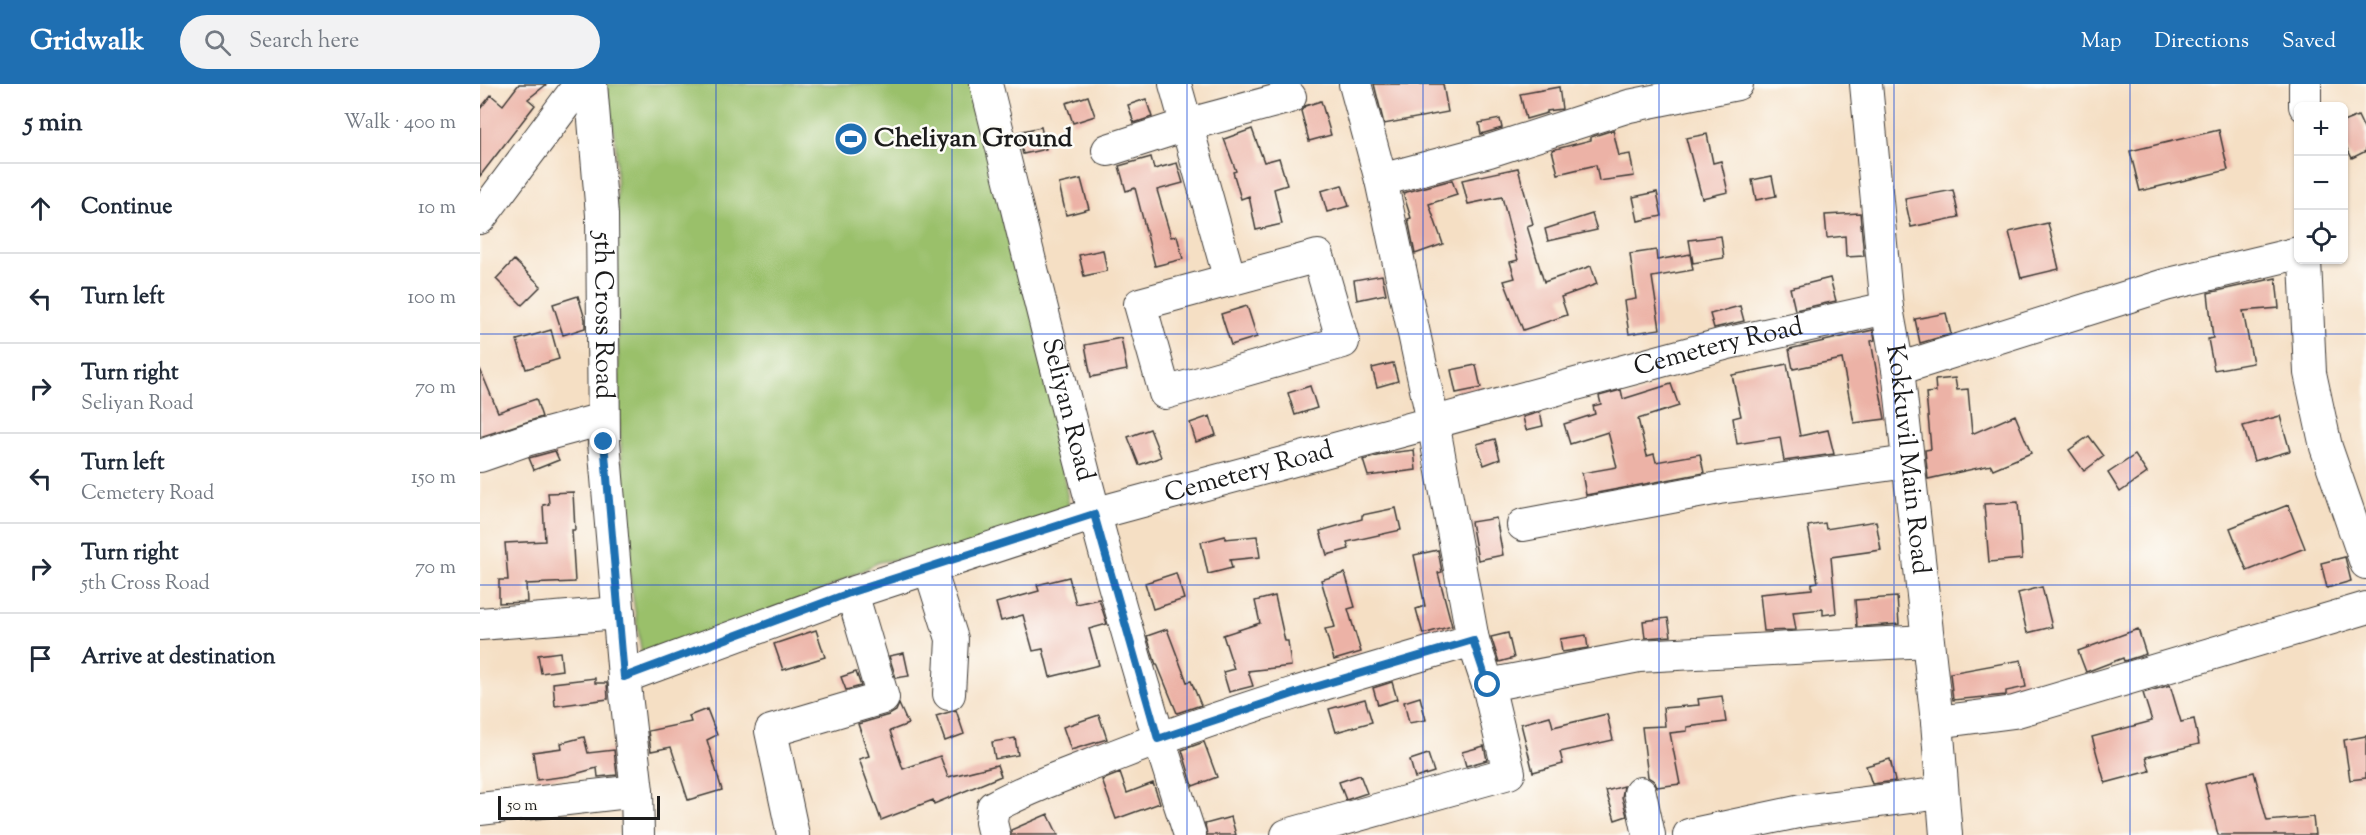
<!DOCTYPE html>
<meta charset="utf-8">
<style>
:root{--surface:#fff;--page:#f2f2f3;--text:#1f2937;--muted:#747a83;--line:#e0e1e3;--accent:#1f6fb2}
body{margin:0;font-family:"Sorts Mill Goudy",serif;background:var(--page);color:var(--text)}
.controls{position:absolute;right:18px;top:18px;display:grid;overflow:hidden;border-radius:9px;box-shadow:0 2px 4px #0004}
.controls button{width:54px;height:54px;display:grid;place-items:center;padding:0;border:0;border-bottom:2px solid var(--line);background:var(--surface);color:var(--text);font:30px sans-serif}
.scale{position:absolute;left:18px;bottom:15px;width:162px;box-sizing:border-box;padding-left:6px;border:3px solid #1c1c1c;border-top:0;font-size:16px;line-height:21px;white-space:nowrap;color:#1c1c1c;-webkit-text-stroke:4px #fdfcf7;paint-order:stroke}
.stop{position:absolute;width:18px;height:18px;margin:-14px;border:4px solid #1f6fb2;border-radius:50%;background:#fff}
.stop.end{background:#1f6fb2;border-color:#fff;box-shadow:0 2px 6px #0008}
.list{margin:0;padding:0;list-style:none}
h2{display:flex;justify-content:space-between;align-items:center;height:78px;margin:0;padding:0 24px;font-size:26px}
h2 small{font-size:20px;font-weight:400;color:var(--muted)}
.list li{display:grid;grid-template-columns:39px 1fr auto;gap:18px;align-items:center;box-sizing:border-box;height:90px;padding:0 24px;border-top:2px solid var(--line)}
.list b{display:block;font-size:22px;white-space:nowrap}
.list p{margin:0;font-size:20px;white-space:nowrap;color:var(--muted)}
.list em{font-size:20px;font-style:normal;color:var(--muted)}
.icon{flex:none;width:33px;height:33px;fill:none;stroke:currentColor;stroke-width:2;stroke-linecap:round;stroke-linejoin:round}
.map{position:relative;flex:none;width:1886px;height:751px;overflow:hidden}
header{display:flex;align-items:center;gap:36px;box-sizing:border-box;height:84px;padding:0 30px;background:var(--accent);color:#fff}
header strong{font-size:28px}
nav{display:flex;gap:33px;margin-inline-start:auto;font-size:21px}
.search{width:420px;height:54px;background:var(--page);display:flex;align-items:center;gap:15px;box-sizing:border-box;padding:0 21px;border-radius:33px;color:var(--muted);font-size:22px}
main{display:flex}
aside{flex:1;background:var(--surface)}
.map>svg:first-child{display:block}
.green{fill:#9ac06b;stroke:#5b6e44;stroke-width:1.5}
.building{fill:#ecb2a6}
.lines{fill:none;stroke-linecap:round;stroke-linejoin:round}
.minor-casing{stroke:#3d3935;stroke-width:34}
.minor{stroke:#fff;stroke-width:32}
.route{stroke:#1f6fb2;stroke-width:8}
.grid{fill:none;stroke:#1d4ed8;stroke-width:1.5;stroke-opacity:0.55}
.labels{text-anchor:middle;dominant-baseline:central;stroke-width:5;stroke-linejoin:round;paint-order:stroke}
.poi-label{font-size:26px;font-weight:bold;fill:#1c1c1c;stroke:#fdfcf7;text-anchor:start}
.street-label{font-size:26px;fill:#1c1c1c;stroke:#fdfcf7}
</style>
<header>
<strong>Gridwalk</strong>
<div class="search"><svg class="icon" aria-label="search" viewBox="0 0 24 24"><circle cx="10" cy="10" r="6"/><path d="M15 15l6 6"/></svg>Search here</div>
<nav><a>Map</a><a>Directions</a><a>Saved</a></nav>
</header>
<main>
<aside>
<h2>5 min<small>Walk · 400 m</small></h2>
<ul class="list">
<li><svg class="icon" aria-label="ahead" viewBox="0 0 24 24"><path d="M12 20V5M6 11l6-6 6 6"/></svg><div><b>Continue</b></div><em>10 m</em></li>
<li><svg class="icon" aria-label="left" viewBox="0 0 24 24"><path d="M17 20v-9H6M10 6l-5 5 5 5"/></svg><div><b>Turn left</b></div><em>100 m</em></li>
<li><svg class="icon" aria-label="right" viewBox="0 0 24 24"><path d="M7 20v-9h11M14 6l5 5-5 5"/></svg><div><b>Turn right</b><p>Seliyan Road</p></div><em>70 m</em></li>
<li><svg class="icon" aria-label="left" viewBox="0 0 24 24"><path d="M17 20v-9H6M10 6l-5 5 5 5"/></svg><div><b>Turn left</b><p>Cemetery Road</p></div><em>150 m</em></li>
<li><svg class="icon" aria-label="right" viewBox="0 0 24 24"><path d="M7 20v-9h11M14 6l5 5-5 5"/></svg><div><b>Turn right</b><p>5th Cross Road</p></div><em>70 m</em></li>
<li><svg class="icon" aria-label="arrive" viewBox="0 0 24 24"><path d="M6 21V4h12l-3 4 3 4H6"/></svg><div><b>Arrive at destination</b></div></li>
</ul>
</aside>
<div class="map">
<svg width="1886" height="751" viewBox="0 0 1886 751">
<rect width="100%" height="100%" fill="#fdfcf7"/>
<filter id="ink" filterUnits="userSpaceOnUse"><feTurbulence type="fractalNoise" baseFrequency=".0167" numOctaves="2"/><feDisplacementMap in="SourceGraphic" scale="12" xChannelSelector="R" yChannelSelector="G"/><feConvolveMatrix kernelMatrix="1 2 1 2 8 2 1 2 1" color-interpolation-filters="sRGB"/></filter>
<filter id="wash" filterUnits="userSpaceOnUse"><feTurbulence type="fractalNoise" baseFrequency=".008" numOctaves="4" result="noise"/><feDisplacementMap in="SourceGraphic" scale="24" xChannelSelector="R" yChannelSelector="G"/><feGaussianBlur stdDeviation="1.35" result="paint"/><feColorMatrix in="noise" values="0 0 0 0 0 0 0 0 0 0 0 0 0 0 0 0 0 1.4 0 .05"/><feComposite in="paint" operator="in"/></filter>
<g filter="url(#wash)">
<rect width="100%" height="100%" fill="#f5dfc4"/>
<path class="green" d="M126,0H503L540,119L593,448L399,478L277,540L163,578L149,488L139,333L136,62Z"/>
<g id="blocks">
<path class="building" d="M39,0H67L48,15L55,21L0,92V25L11,11L23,21Z
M894,0H963L968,28L904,40Z
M1079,3L1082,25L1067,27V29L1046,35L1040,10Z
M608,12L615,32L593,39L586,19Z
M666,15L672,33L654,39L648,21Z
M841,17L851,51L829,57L821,27L825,22Z
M1878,32L1886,49V67L1872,74L1863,57V38Z
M1020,35L1022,44L1001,50L999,39Z
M561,43L566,65L543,70L538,48Z
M772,45L784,78L799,74L807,101L794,105L802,140L776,146L769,112L761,115L753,88L756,87L744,55Z
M1133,46L1139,72L1150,70L1154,92L1119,97L1116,81L1078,90L1072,66L1111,56V53Z
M1739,46L1748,86L1660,107L1650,67Z
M1227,50L1233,79L1241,77L1248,108L1222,114L1206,54Z
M671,73L674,85L697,79L703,99L677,106L691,153L697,152L703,175L675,182L655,104L646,107L639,82Z
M1038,84L1053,140L1047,142L1064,198L1111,182L1117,200L1081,213L1087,231L1043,246L1024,197L1035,194L1030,178L1038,176L1022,113L988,120L982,96Z
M1292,92L1296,112L1276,116L1272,96Z
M601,95L609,125L586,131L579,100Z
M972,96L977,111L949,120L963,160L935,170L928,135L931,134L923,109Z
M862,101L869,122L847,128L841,107Z
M1473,106L1479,133L1431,143L1425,115Z
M1177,108L1182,132L1158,137L1153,113Z
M1380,129L1384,172L1366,173L1365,152L1347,154L1345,131Z
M1112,130L1117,146L1068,157L1065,145Z
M1568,139L1579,185L1541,194L1529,148Z
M1241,152L1244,174L1213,179L1209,156Z
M623,166L627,187L604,192L599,171Z
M1176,166L1177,176L1210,170L1213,186L1172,193L1180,245L1149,250L1144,217L1156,215L1150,170Z
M34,176L61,202L42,221L16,195Z
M902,191L906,210L877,216L874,196Z
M1350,194L1356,217L1315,226L1310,204Z
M1796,194L1799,224L1763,227L1773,279L1734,286L1728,255L1733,254L1728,209Z
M98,212L105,235V244L83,251L73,220Z
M767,222L777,253L751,261L741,230Z
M1260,222L1264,237L1234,244L1230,230Z
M1466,229L1471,250L1440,259L1435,235Z
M71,246L79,275L46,285L37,256Z
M1393,246L1395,256L1391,257L1405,335L1374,339L1362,275L1313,285L1309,265Z
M641,254L647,286L611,293L605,261Z
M913,279L918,297L897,303L892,284Z
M1307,280L1320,352L1348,346L1354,370L1304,377L1300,353L1257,360L1253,334L1261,332L1252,291Z
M996,281L1001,304L976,309L971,286Z
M0,285L18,328L56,315L62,333L0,353Z
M1475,294L1477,306L1488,305L1492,350L1535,331L1551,369L1513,385L1511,381L1448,395L1445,366L1451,365L1446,309L1456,308L1455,296Z
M1191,300L1199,322L1158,335L1167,372L1174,370L1176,378L1220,370L1224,389L1106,411L1102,389L1137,383L1128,348L1090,360L1084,340L1115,330L1113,322L1121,320L1119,312L1141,306L1143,315Z
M830,302L837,324L815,331L808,309Z
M1060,328L1063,342L1046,346L1043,333Z
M730,332L736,351L716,358L710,339Z
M1800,332L1810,367L1774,377L1763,342Z
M670,345L681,373L659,381L648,353Z
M1609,352L1624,372L1604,387L1589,366Z
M1015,355L1020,375L1004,381L997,360Z
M934,366L936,386L888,392L883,376L909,369Z
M75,367L79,376L54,386L49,374Z
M1655,371L1667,389L1640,408L1628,389Z
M93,408L95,446H92L95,498L46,500L47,518L19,519V496H28L25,459L65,457L63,421L69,420L68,409Z
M1538,418L1542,475L1509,478L1504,420Z
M1808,421L1825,464L1767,487L1750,444Z
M916,424L921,446L867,458L869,465L847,471L840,447L882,435V431Z
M1016,434L1023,471L998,476L991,438Z
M1396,437L1401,466L1351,473L1356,529L1343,531V525L1313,528L1316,546L1284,547L1280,510L1332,505V499L1338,498L1328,442L1345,439L1346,445Z
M745,452V455L777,452L780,473L750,476L752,484L728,490L721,458Z
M958,466L962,488L958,489L972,542L943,550L936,525L945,522L934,471Z
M1865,473L1871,497L1847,504L1841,479Z
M696,489L704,515L673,525L665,499Z
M865,489L875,523L868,525L881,568L854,576L845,545L855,543L841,496Z
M589,493L596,520L619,515L627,540L609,545L619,581L570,593L563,565L553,567L543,531L521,537L516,519L559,507L557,501Z
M1562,503L1572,543L1547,549L1538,509Z
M795,512L805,557H808L811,582L768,587L773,602L749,608L743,588L754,585L743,551L780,539L775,517Z
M1417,513L1419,540L1377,543L1375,516Z
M1188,534L1191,552L1165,554L1163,537Z
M687,545L707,598L711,597L721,621L697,629L677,580L676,581L667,552Z
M1658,545L1666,570L1644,577L1643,574L1606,588L1598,567Z
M336,546L345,573L303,586L294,560Z
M1028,549L1034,574L1019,578L1011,553Z
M1106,551L1108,564L1082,568L1080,555Z
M80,568L82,586L61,589L58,571Z
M424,569L429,592L416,594L409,572Z
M1541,576L1546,603L1526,607V611L1473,616L1470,589Z
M376,588L381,602L366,606L361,593Z
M115,594V599H127L128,615L75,622L73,599Z
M912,598L917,615L898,621L893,604Z
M1690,601L1701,638L1714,635L1719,660L1666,673L1670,687L1625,699L1612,653L1672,637L1663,609Z
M1242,612L1246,638L1207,643V647L1190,649L1200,700L1177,703L1174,697L1168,693L1162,643L1185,642L1183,624L1219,621L1218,615Z
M940,613L946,636L929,639L924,618Z
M885,615L892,638L856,648L849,625Z
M419,620L428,640L410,647L423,685L460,672L468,693L517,681L521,692L454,720L453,716L401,736L379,675L389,672L378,640L409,631L416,627Z
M227,625L237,651L227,656L242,706L208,716L191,663L171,667L168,647L211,638L209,632Z
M476,626L484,650L465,657L456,632Z
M1127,630L1133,656L1080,668L1083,680L1053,688L1041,640L1070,632L1073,643Z
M619,631L627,655L591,666L583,643Z
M1886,652V694L1870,696L1864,656Z
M104,653L108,669L134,666L137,691L118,693L117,684L88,692L57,696L53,668L82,664L81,659Z
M535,654L538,671L515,675L512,658Z
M724,658L737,693L713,702L702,666Z
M1004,662L1007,676L986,682L982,668Z
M948,670L954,688L935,694L930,676Z
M1410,675L1415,697L1392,700L1386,682Z
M1774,688L1787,737L1833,733L1835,751H1738L1725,700Z
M640,689L647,709L673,699L680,719L636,735L622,696Z
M880,691L887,709L866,716L859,698Z
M1144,702L1142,713L1147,732L1135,736L1126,707Z
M568,730L578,751H531V746Z
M751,733L756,751H727L725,740Z"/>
</g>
</g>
<g filter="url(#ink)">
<use href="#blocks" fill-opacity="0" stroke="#3d3935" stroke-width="1.5"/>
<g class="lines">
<defs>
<g id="minor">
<path id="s1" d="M111,0L122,131L124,358L144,593L157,707L158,751"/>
<path id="s2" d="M506,0C569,252 628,505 710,751"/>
<path d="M695,0L750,196"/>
<path id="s3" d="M1386,0L1407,224L1418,285L1457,638L1466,751"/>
<path d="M1825,0V22"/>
<path d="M628,66L706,41L810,13"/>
<path d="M901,96L1009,67L1149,22L1257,0"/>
<path d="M0,134L100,0"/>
<path d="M838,172L863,258L685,309L660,220Z"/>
<path d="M1825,176L1830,289L1846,363L1886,479"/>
<path d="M1418,285L1685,201L1818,169"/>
<path d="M0,372L49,355L123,335"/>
<path d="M1043,441L1239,404L1428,378"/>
<path d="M450,485L472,555L469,610"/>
<path d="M0,540L139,529"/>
<path id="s4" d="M144,593L372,509L614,430L1244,260L1407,224"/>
<path d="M1008,601L1159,572L1447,557"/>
<path d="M1457,638L1534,628L1886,524"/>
<path d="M1160,709L1169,751"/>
<path d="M0,725L157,707"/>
<path d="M313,751L291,647L403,614L372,509"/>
<path d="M514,751L511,738L513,723C552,702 593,688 634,672C751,626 872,591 993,556"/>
<path d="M807,751L1029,689L1008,601L993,556L953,338L901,96L875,0"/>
<path d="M1209,751L1322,727L1462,709"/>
</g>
</defs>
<use href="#minor" class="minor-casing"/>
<use href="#minor" class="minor"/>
</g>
</g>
<g class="lines" filter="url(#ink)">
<path class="route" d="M124,358L144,593L372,508L614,430L678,655L828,605L993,556L1008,601"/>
</g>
<path class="grid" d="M236,0V751M472,0V751M707,0V751M943,0V751M1179,0V751M1414,0V751M1650,0V751M0,250H1886M0,501H1886"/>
<defs>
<symbol id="stadium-disc" viewBox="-11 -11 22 22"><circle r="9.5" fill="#1f6fb2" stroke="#fdfcf7"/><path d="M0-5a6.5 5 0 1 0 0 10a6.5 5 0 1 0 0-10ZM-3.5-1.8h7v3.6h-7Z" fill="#fff"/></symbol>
</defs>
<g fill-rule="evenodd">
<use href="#stadium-disc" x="352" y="36" width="38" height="38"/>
</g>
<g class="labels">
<g class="poi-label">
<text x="394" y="55">Cheliyan Ground</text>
</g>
<g class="street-label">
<text stroke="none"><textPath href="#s1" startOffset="232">5th Cross Road</textPath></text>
<text stroke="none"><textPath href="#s4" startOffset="1144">Cemetery Road</textPath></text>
<text stroke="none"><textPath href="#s2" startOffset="336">Seliyan Road</textPath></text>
<text stroke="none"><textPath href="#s3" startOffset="378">Kokkuvil Main Road</textPath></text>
<text stroke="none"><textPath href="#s4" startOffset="658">Cemetery Road</textPath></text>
</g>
</g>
</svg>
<div class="controls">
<button>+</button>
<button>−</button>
<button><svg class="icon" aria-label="locate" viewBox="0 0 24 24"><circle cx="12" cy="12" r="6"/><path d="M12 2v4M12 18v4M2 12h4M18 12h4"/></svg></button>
</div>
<div class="scale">50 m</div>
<div class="stop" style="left:1008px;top:601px"></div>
<div class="stop end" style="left:124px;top:358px"></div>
</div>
</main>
